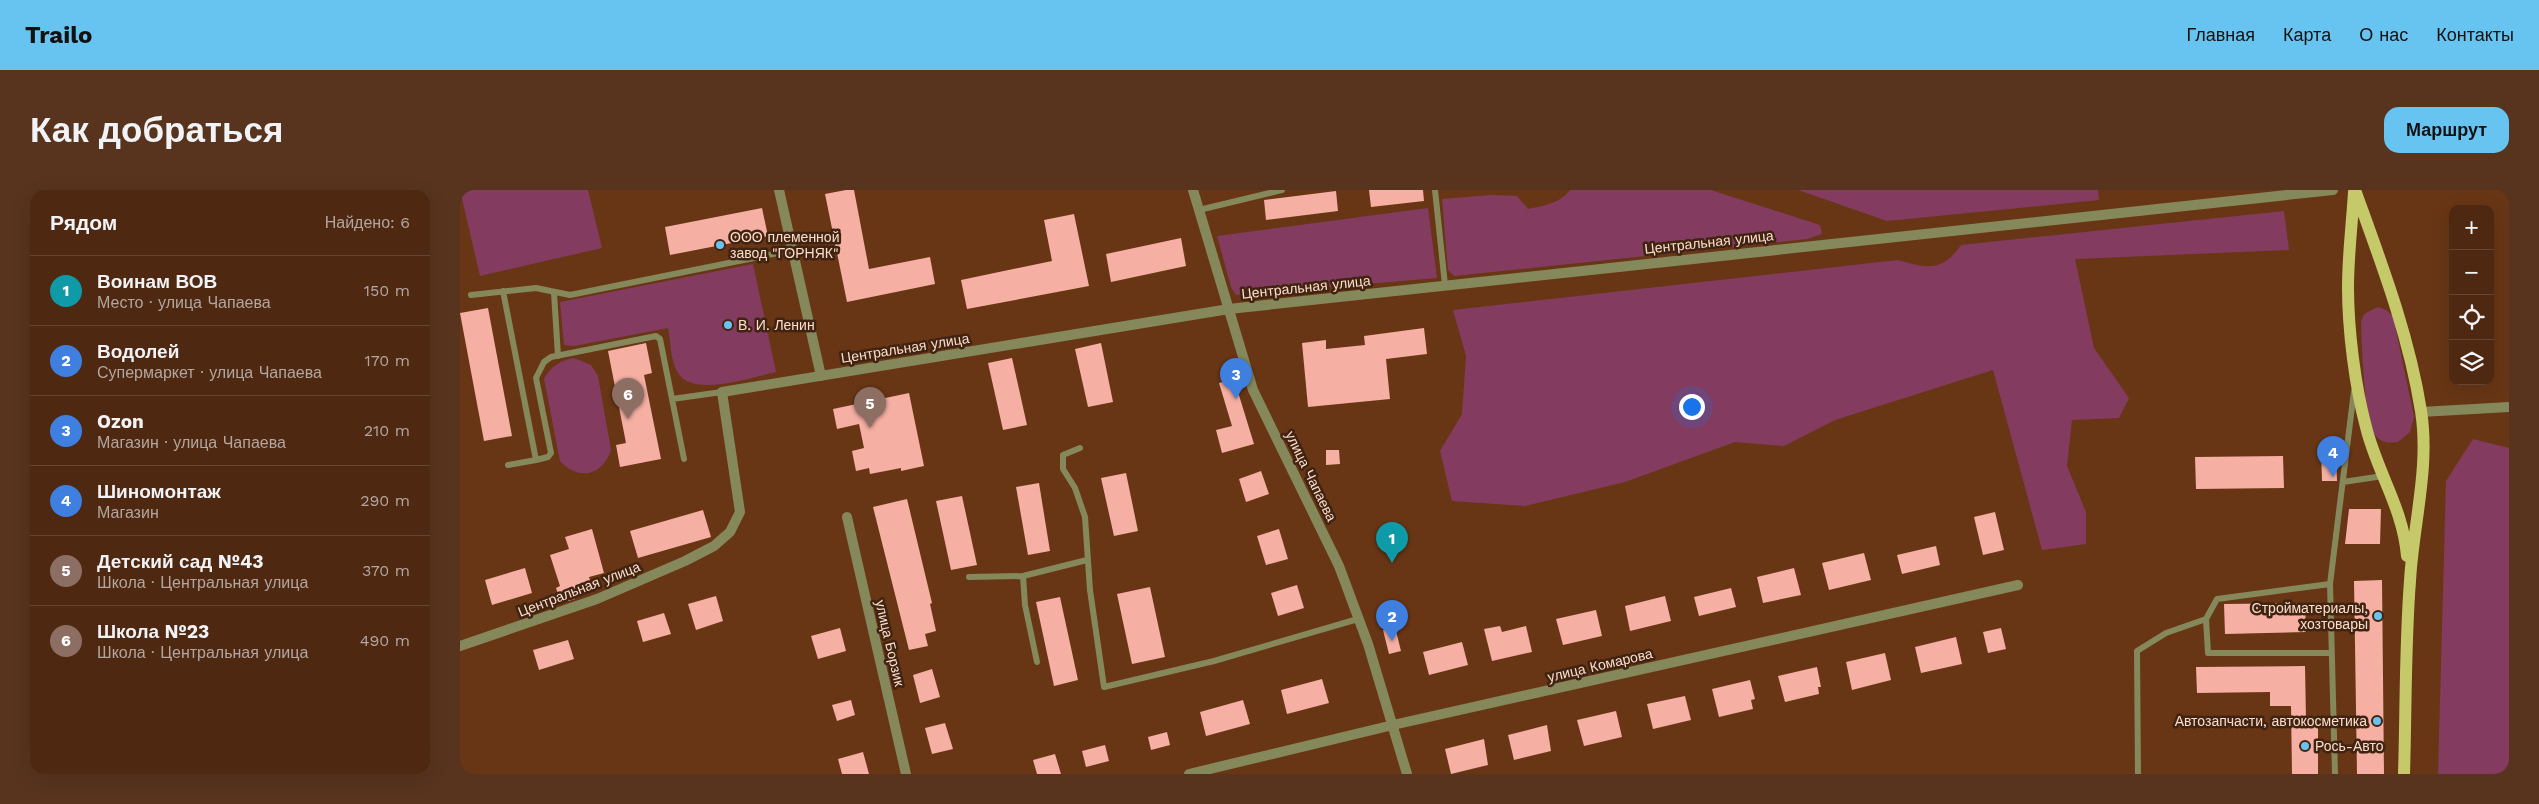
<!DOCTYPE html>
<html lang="ru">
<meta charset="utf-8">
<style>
:root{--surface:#4e2810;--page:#58341e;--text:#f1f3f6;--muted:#b3a69f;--line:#654430;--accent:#67c4f0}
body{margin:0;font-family:"Work Sans",sans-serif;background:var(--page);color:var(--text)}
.controls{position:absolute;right:15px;top:15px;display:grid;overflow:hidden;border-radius:10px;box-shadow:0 5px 20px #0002}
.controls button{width:45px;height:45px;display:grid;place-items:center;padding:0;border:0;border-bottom:1px solid var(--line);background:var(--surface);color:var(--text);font:25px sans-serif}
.you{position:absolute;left:1231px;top:216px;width:18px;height:18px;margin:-12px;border:4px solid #fff;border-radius:50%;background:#1a73e8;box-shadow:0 0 0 8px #1a73e833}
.badge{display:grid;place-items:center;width:32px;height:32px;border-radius:50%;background:var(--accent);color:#fff;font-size:16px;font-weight:700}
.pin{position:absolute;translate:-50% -41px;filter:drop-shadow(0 1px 2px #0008)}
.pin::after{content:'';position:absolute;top:26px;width:18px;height:15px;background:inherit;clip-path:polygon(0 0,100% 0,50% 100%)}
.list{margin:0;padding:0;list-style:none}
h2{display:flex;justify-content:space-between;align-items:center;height:65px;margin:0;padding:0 20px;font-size:21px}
h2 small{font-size:16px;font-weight:400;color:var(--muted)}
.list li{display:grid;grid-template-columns:32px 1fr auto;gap:15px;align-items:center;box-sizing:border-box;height:70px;padding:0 20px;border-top:1px solid var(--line)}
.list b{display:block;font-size:19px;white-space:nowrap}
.list p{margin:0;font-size:16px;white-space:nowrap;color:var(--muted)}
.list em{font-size:16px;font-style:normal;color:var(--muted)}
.icon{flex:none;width:28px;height:28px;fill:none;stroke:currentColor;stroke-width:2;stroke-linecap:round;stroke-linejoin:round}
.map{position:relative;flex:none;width:2049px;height:584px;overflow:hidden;border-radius:15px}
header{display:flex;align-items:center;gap:30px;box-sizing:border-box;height:70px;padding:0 25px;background:var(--accent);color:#111}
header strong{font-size:24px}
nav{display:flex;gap:28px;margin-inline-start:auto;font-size:18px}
.intro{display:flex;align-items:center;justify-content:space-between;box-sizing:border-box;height:120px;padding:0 30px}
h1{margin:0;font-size:35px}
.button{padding:12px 22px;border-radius:15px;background:var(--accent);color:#111;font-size:18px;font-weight:700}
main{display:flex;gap:30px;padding:0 30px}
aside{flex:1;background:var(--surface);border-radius:15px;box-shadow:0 5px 20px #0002}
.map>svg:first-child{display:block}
.green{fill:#843b60}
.building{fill:#f5afa3}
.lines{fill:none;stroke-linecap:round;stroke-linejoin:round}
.service{stroke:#85885b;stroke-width:6}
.minor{stroke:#85885b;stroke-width:10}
.primary{stroke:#c5c969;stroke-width:12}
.poi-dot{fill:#67c4f0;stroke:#402311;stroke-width:2}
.labels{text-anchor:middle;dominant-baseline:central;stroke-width:5;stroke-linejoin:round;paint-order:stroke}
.poi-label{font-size:14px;fill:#fcddcb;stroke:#402311;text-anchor:start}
.street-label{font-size:14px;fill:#fcddcb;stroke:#402311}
</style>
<header>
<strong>Trailo</strong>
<nav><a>Главная</a><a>Карта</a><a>О нас</a><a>Контакты</a></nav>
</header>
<div class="intro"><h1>Как добраться</h1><a class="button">Маршрут</a></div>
<main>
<aside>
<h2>Рядом<small>Найдено: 6</small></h2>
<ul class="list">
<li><span class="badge" style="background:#0f9aa8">1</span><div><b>Воинам ВОВ</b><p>Место · улица Чапаева</p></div><em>150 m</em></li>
<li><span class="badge" style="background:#3f7fe0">2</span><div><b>Водолей</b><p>Супермаркет · улица Чапаева</p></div><em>170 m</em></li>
<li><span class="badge" style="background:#3f7fe0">3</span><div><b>Ozon</b><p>Магазин · улица Чапаева</p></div><em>210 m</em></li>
<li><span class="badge" style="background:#3f7fe0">4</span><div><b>Шиномонтаж</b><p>Магазин</p></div><em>290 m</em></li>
<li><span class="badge" style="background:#8d6e63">5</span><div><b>Детский сад №43</b><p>Школа · Центральная улица</p></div><em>370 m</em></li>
<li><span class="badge" style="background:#8d6e63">6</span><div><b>Школа №23</b><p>Школа · Центральная улица</p></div><em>490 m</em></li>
</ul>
</aside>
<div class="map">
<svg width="2049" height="584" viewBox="0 0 2049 584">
<rect width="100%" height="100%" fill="#683615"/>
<path class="green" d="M0,0H128L142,58L20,86Z
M1110,0H1251L1360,35L1362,44L1347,49L1329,51L994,86L988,80L982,9L1030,5L1057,6L1068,19C1083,16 1101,13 1110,0Z
M1338,0H1638L1639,10L1427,31Z
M968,18L977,88L776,105L771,97L757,46Z
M1824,21L1829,60L1615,69L1634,158L1669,208L1659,228L1612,230L1607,276L1626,322V354L1582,360L1533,180L1375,230L1324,256L1275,252L1165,292L1065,316L992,311L980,261L1002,224L1006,166L993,120L1438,70C1467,78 1481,83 1501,55Z
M293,74L316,182C292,187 233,208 218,183C210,170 211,153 208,138L114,156L104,155L100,112Z
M1918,117L1926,120L1933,126L1954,227L1950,242L1938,252C1929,253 1922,253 1916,246C1904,233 1902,154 1901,132L1904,124Z
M114,168L131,175L138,186L151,260C143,286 118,291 100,271L84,189C90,177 101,170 114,168Z
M2013,249L2049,258V584H1978L1986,291Z"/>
<path class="building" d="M386,0H394L409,79L470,67L475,94L387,112L365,4Z
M909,0H963L964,11L911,17Z
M876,1L878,21L806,30L804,10Z
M302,18L308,46L210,65L205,37Z
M614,24L629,96L507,119L501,90L592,71L584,30Z
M721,48L726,76L651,92L646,64Z
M28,118L52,246L24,251L0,123Z
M964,138L967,164L926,169L930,209L848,217L842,153L866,150V159L905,155L904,146Z
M186,153L192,183L184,185L201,269L160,277L156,255L166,253L148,161Z
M641,153L653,212L628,217L615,159Z
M552,168L567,235L543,240L528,173Z
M774,189L794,254L762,263L756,240L772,236L759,193Z
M449,203L464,276L441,281V278L410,284L409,278L396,281L392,261L404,258L399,234L377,239L373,219Z
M1876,257L1877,291H1862L1861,258Z
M866,260H879L880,274L866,275Z
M1823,266L1824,298L1736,299L1735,267Z
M801,281L809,304L786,312L779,289Z
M666,283L678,341L654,346L641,288Z
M579,293L590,361L568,365L556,297Z
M502,306L517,375L491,380L476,311Z
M447,309L472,413L470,414L476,441L465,444L468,456L449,460L413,317Z
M1889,319H1921L1920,354H1885Z
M243,320L251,347L178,368L170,341Z
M1535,322L1544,360L1523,365L1514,327Z
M132,339L144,383L129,387L131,394L112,400L115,409L101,413L96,398L100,396L90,365L109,359L105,347Z
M819,339L828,369L806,375L797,346Z
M1476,356L1480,375L1442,384L1437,365Z
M1404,363L1411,390L1369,400L1362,373Z
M65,378L72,403L32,415L25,390Z
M1334,378L1341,405L1303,413L1297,387Z
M1922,390L1924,584H1897L1894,391Z
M837,395L844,418L818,426L811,403Z
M690,397L705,467L672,474L657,404Z
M1271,398L1276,417L1239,426L1234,407Z
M256,406L263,431L236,440L228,414Z
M1205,406L1211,431L1170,441L1165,416Z
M600,407L618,490L594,496L576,412Z
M1845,413L1846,442L1765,444L1764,414Z
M1136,420L1142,446L1103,455L1096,429Z
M204,423L211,444L183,452L177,431Z
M1040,436L1042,442L1066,436L1072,462L1032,471L1024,439Z
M935,437L941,461L929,464L923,440Z
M380,438L386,461L358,469L351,446Z
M1541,438L1546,459L1528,463L1523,442Z
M1496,447L1502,474L1461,483L1455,457Z
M108,450L114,469L79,480L73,460Z
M1002,452L1008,475L969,485L963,462Z
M1425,463L1431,490L1392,500L1386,472Z
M1845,476L1846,529H1858V584H1832L1831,516H1810V502L1737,503L1736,477Z
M1357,477L1361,497H1358L1359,504L1325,512L1318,486Z
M472,479L480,507L460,513L453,485Z
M862,489L869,513L827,524L821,500Z
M1290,490L1295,509L1291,510L1293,519L1259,527L1252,499Z
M1225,506L1231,530L1193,539L1187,514Z
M391,510L395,525L377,531L372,515Z
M783,510L790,534L746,546L740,522Z
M1156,521L1162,547L1124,556L1117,530Z
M485,533L493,559L472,564L465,538Z
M1087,535L1091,561L1054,570L1048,545Z
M707,542L710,555L691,560L688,547Z
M1024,549L1028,575L991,584L985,559Z
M645,555L649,571L626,577L622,561Z
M403,562L409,584H382L378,569Z
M595,564L601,584H577L573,570Z"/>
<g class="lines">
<path class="service" d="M975,0L985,95
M739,20L822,0
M43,101L76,270L48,275
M94,103L98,166
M11,105L76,98L110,105L333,60
M212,209L262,202
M620,258L603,265V279L615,298L625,327L630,400L644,497L754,471L898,429
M76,270L88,267L91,263L76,188L84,172L91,167L196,146L200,149L224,269
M1883,292L1923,286
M563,386L565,415L577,472
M509,387L563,386L627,370
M1746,429L1748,463H1871
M1678,584L1677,461L1706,443L1746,429L1757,409L1870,394
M1875,584L1870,394L1894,201"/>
<path class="minor" d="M319,0L361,186
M733,0L793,200L879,376L908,454L947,584
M1961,222L2049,217
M387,327L446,584
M0,456L137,409L225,371L254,356L270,342L280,322L262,202L769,119L1873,0
M729,584L933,535L1558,395"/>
<path class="primary" d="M1895,0C1921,72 1949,145 1961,221C1970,278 1953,335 1950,391C1945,455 1946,520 1944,584
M1894,2C1892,34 1888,66 1888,97C1888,140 1895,196 1906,237C1917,282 1943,318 1947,366"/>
</g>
<g class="poi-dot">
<circle cx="260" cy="55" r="5"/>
<circle cx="268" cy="135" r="5"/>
<circle cx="1918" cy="426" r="5"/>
<circle cx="1917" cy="531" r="5"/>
<circle cx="1845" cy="556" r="5"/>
</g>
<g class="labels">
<g class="poi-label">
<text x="270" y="47">ООО племенной<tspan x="270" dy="16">завод "ГОРНЯК"</tspan></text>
<text x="278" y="135">В. И. Ленин</text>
<text x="1908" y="418" text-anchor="end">Стройматериалы,<tspan x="1908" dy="16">хозтовары</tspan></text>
<text x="1907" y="531" text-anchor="end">Автозапчасти, автокосметика</text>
<text x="1855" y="556">Рось-Авто</text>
</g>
<g class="street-label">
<text transform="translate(1249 52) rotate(-6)">Центральная улица</text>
<text transform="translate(846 97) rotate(-6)">Центральная улица</text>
<text transform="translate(445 158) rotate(-9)">Центральная улица</text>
<text transform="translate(851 286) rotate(64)">улица Чапаева</text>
<text transform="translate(119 399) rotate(-21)">Центральная улица</text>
<text transform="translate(430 453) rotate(77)">улица Борзик</text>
<text transform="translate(1140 475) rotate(-13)">улица Комарова</text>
</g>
</g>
</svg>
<div class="controls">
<button>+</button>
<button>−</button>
<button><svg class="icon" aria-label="locate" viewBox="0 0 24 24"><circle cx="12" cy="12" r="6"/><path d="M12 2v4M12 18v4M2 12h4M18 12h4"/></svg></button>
<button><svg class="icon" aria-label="layers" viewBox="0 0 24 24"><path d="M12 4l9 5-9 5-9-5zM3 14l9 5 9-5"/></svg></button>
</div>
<div class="you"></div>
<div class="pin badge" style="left:932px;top:373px;background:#0f9aa8">1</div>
<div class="pin badge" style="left:932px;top:451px;background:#3f7fe0">2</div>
<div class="pin badge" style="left:776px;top:209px;background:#3f7fe0">3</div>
<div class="pin badge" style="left:1873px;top:287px;background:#3f7fe0">4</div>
<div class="pin badge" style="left:410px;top:238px;background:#8d6e63">5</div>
<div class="pin badge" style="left:168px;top:229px;background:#8d6e63">6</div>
</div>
</main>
